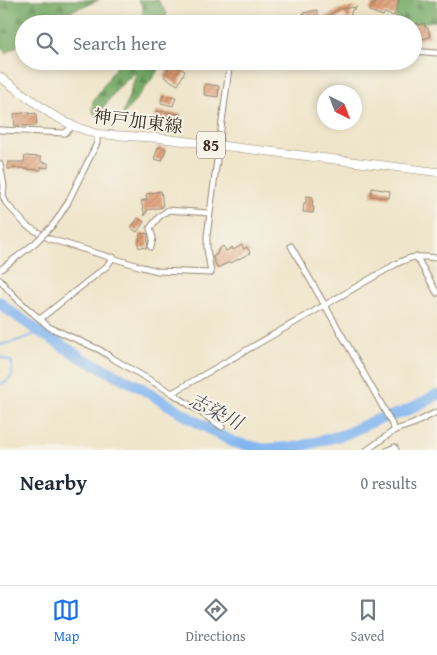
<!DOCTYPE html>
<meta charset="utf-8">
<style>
:root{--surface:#fff;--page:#f2f2f3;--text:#1f2937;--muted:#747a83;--line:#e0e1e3;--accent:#1a73e8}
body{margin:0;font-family:"Gentium Book Plus","Noto Serif JP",serif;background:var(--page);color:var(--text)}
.compass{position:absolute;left:317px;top:85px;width:45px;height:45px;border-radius:50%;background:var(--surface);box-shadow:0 2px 8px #0003;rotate:138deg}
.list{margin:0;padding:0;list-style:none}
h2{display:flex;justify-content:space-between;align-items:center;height:65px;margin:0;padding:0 20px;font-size:21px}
h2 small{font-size:16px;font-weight:400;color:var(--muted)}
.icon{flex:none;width:28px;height:28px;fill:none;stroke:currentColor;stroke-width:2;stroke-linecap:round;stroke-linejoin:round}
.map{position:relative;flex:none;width:437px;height:450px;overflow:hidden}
.search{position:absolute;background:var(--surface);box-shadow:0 2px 8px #0003;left:15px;right:15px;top:15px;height:55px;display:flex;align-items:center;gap:12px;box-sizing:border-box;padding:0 18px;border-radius:28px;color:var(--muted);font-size:19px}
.sheet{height:135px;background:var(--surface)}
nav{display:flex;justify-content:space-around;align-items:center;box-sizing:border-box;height:70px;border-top:1px solid var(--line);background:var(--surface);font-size:14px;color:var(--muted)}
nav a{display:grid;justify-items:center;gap:2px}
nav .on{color:var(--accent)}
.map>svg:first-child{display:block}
.forest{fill:url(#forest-firs);stroke:#586a42}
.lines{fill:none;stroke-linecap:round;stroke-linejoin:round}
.stream{stroke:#82b6f0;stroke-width:2}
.river{stroke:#82b6f0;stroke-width:11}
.building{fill:url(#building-hatch)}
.street-casing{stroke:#958874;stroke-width:7}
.primary-casing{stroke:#958874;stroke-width:9}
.street{stroke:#fff;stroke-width:5}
.primary{stroke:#fff;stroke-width:8}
.street-bridge-casing{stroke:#958874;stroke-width:7;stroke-linecap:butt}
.street-bridge{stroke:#fff;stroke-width:5}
.labels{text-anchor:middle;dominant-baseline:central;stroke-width:4;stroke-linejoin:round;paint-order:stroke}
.shield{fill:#f7f3e8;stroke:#73665b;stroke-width:1}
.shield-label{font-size:16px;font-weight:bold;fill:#3b2a1e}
.street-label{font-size:18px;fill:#3b2a1e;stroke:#f7f3e8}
.water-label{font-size:19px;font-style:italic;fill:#50545d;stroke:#f7f3e8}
</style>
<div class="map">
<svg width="437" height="450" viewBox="0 0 437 450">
<defs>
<pattern id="forest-firs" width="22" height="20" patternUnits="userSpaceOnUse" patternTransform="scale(1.25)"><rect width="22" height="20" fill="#74aa66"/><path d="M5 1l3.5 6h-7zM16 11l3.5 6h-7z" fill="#608b53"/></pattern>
<pattern id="building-hatch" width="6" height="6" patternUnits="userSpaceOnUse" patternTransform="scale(1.25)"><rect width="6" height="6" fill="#de9a71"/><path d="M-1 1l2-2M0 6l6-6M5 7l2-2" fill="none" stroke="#b57e5c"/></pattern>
</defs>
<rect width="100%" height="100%" fill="#f7f3e8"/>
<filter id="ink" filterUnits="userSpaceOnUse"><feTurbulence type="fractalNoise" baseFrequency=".02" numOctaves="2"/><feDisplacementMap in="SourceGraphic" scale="10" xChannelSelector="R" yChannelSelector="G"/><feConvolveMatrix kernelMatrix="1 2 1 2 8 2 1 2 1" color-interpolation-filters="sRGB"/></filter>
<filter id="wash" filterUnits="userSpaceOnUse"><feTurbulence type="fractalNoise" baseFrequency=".0096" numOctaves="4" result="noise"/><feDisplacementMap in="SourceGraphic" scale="20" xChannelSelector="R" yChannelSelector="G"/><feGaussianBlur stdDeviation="1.12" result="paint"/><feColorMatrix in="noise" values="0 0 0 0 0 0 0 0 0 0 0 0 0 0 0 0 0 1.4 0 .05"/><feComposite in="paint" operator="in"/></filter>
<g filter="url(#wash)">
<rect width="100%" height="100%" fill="#efe5ca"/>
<path class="forest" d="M0,0H99L73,10L61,24H24V40L6,54L0,45Z
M138,0H158L167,14L163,24H142L143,7Z
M399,0H437V21C425,21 406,29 395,21Z
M120,61H165V62L122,117L137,71L118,88L96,117L92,110L93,101Z"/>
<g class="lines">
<path class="stream" d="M0,345L20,340L40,332
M0,357L12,362V376L5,383H0"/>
<path class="river" d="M0,302L7,309L40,332L82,358L138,386L190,418L233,442L264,449L298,447L346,434L376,420L404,412L437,395"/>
</g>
<g id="blocks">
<path class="building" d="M376,0H399L394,16L384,13L383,16L369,11L372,4L374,5Z
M357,7L351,11V18L346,19L345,14L332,22H331L329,20L318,24H306L303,13L317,10L319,18L329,15L340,9Z
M418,23V25L424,23L426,28H428L430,37L413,41V25Z
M171,64L185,71L178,85L164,77Z
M205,84L219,86L218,97L204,95Z
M163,95L176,97L173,106L161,103Z
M156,111L181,114L180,122L160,121V125L155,124Z
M29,112V114L36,113L37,125L23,126V125L15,126L14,114Z
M158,147L166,149L162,161L154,159Z
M25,156L41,157V162L48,163V168L41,167V170L24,169V168L8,169V162H24Z
M372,188L390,191L389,198L371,196Z
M161,191L163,207L147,210L145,216L141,201L147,200L146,194Z
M306,196L313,197L312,207H314L313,213L303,212L304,203H306Z
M138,218L144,222L137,232L131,228Z
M147,233L148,236L147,248L138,247L140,234Z
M242,245L244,249L247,247L250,253L231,263L230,262L217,268L213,257L217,254L218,250L223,246L226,251L232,247L233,250Z"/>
</g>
</g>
<g filter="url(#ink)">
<use href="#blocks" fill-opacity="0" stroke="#958874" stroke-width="1"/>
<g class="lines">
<defs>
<path id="street" d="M413,51L437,53
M0,130L65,133L73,126
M0,164L4,186L3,196L6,203L27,226L50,239L142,267L158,271L211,273L207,249V236L230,61
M54,224L67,204L97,143V134
M291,246L379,400L395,430
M151,247L153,238L150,228L159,217L168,210L209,213
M416,256L437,293
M113,257L107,266L40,319L49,327L100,350L112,358L172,393L325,305L396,264C414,255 418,256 437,258
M0,280C12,295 25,307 40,319
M172,393L222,427
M367,450L395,430L413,424L437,412
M388,450L395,447L396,450"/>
<path id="primary" d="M0,77L51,114L73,126L97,134L159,138L437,172"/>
</defs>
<use href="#street" class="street-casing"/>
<use href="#primary" class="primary-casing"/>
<use href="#street" class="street"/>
<use href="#primary" class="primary"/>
<defs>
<path id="street-bridge" d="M0,270L35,243L54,224"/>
</defs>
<use href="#street-bridge" class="street-bridge-casing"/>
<use href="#street-bridge" class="street-bridge"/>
</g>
</g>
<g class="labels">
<rect class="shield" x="197" y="131.5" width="28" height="27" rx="4"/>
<g class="shield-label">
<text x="211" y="145">85</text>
</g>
<g class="street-label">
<text transform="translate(138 121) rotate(7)">神戸加東線</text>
</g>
<g class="water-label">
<text transform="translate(216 411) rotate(27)">志染川</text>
</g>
</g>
</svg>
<svg class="compass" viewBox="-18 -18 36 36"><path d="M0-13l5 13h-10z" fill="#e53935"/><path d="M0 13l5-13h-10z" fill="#747a83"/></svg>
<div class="search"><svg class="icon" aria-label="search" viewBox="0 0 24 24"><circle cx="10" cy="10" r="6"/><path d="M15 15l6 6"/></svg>Search here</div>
</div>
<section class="sheet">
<h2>Nearby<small>0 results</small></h2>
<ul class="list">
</ul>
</section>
<nav>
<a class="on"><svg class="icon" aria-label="map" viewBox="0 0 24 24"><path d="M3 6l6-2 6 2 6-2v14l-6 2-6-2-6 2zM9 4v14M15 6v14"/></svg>Map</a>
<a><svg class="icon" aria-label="directions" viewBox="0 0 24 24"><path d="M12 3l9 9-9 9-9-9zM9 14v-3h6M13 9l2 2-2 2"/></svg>Directions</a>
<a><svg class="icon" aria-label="saved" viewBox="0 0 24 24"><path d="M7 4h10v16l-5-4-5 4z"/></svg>Saved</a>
</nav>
